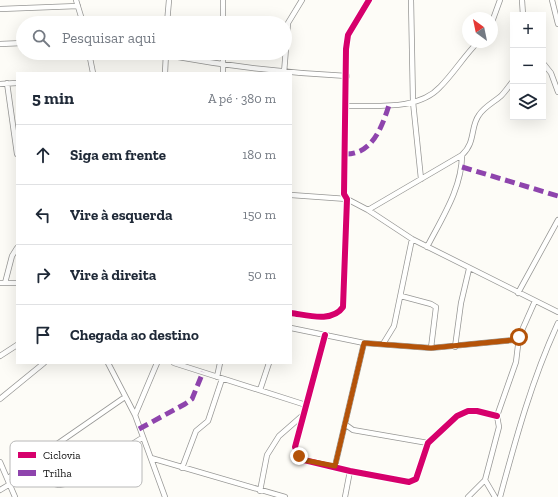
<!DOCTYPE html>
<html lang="pt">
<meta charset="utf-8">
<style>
:root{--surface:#fff;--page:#f6f6f7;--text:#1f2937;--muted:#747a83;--line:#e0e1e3}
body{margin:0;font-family:"Zilla Slab",serif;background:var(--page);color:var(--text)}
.controls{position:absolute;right:12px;top:12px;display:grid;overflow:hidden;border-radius:0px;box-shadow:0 4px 16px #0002}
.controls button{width:36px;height:36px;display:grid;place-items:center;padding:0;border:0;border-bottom:1px solid var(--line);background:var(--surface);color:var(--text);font:20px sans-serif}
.compass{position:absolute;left:462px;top:12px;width:36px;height:36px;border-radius:50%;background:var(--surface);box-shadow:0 4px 16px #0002;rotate:327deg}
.stop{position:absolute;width:12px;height:12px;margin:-9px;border:3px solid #b45309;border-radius:50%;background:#fff}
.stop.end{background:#b45309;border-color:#fff;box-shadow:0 1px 4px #0008}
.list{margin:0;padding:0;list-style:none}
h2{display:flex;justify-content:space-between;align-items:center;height:52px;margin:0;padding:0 16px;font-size:17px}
h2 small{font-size:13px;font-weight:400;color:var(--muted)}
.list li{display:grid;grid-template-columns:26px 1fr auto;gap:12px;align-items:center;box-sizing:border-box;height:60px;padding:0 16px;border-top:1px solid var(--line)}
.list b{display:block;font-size:15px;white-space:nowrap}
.list em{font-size:13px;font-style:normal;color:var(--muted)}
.icon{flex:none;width:22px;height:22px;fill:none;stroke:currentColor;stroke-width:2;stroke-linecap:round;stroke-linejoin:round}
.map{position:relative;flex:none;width:558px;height:497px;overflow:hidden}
.search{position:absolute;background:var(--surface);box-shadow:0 4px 16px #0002;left:16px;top:16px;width:276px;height:44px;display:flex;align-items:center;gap:10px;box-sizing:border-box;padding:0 14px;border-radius:22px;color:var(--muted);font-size:15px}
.panel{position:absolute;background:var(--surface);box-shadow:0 4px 16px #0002;left:16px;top:72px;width:276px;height:292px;border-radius:0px}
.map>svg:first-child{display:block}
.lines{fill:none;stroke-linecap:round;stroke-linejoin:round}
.street-casing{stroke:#979795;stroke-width:6}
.street{stroke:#fffffe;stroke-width:4.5}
.quiet{stroke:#8e44ad;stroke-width:5;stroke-dasharray:10 5;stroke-linecap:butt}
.cycleway-casing{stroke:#fff;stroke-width:8}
.cycleway{stroke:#d6006c;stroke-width:6}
.route{stroke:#b45309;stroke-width:5}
.key{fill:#fff;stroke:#b8b8b8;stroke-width:1}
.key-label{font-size:11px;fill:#111}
</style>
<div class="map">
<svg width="558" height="497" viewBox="0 0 558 497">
<rect width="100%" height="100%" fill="#fdfcf7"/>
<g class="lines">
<defs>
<path id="street" d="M76,0L83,23
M411,0L413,102L421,179
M522,0L523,15
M552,0L558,24
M0,9L78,6
M492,22L500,0
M167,23L169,0
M223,23V0
M0,44L23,43
M89,53L93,73
M166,55C226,66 286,73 347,76
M543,63L551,73L558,92
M165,73L166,53
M223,73V53
M284,73L288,23L302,0
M7,83L17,154
M0,84L17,83
M346,106C375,105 418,111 440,87C454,73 464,56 478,42
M291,195L347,199L368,210L412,239L558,312
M368,210L462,155C476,142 470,127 479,115C484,107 494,102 501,96C505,92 509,86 513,81
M427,247C442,218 462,188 462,155
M0,283H17
M5,283L12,256L17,248
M518,293L558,220
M401,296L431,304L436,307L431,348
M291,313C307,315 332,323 343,307L347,199L344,194L346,49L348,35L369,0
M291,328L364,343L431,348L514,340L519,337
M325,335L295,447L299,456L304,460L350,471L409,482L416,479L428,443L457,416L468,411H477L497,416
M383,344L394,326L412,239
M455,347L461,303L469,269
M0,356L17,345
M108,363L135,415L165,497
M174,363L306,405
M217,377L220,363
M260,390L269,363
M0,399L44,363
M135,415L157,363
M346,425L353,430L428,443
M151,458L285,497
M0,462L15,497
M335,466L364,343
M182,468L196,431L208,421L222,379
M8,478L125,397
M485,480L495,497
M51,483L59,485L70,483L142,438
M0,490L10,484
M260,491L267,455L279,436L303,415
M345,497L350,471
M468,497L485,480L499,427L497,416L516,362L519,337L535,301
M500,497C516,438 532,379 558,323"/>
</defs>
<use href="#street" class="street-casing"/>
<use href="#street" class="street"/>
<path class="quiet" d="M345,154C372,155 382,127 389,105
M462,167L558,196
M139,429L185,404L192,399L203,372"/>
<defs>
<path id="cycleway" d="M291,313C307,315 332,323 343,307L347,199L344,194L346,49L348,35L369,0
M325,335L295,447L299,456L304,460L350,471L409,482L416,479L428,443L457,416L468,411H477L497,416"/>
</defs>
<use href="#cycleway" class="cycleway-casing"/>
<use href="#cycleway" class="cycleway"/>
</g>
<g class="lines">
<path class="route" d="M299,456L304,460L335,466L364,343L431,348L514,340L519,337"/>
</g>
<rect x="10" y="441" width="132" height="46" rx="6" class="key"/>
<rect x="18" y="452" width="18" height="6" fill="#d6006c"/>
<rect x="18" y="470" width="18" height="6" fill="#8e44ad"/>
<g class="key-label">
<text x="43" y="459">Ciclovia</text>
<text x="43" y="477">Trilha</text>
</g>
</svg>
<div class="controls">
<button>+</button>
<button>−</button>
<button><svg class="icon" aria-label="layers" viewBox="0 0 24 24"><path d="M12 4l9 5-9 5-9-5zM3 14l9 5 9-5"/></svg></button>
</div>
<svg class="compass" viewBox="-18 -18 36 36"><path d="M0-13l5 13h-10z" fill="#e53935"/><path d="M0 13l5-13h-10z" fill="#747a83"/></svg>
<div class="stop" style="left:519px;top:337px"></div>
<div class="stop end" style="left:299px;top:456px"></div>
<div class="search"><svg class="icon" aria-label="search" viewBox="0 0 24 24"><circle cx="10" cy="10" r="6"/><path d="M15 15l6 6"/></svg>Pesquisar aqui</div>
<section class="panel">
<h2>5 min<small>A pé · 380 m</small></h2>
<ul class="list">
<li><svg class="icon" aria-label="ahead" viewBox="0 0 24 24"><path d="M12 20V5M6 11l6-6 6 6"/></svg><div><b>Siga em frente</b></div><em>180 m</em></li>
<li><svg class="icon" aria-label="left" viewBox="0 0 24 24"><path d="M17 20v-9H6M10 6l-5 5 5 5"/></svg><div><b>Vire à esquerda</b></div><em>150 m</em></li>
<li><svg class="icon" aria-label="right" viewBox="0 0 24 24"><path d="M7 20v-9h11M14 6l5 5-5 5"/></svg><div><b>Vire à direita</b></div><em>50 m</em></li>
<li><svg class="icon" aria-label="arrive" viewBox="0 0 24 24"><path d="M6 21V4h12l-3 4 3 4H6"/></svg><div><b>Chegada ao destino</b></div></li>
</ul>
</section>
</div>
